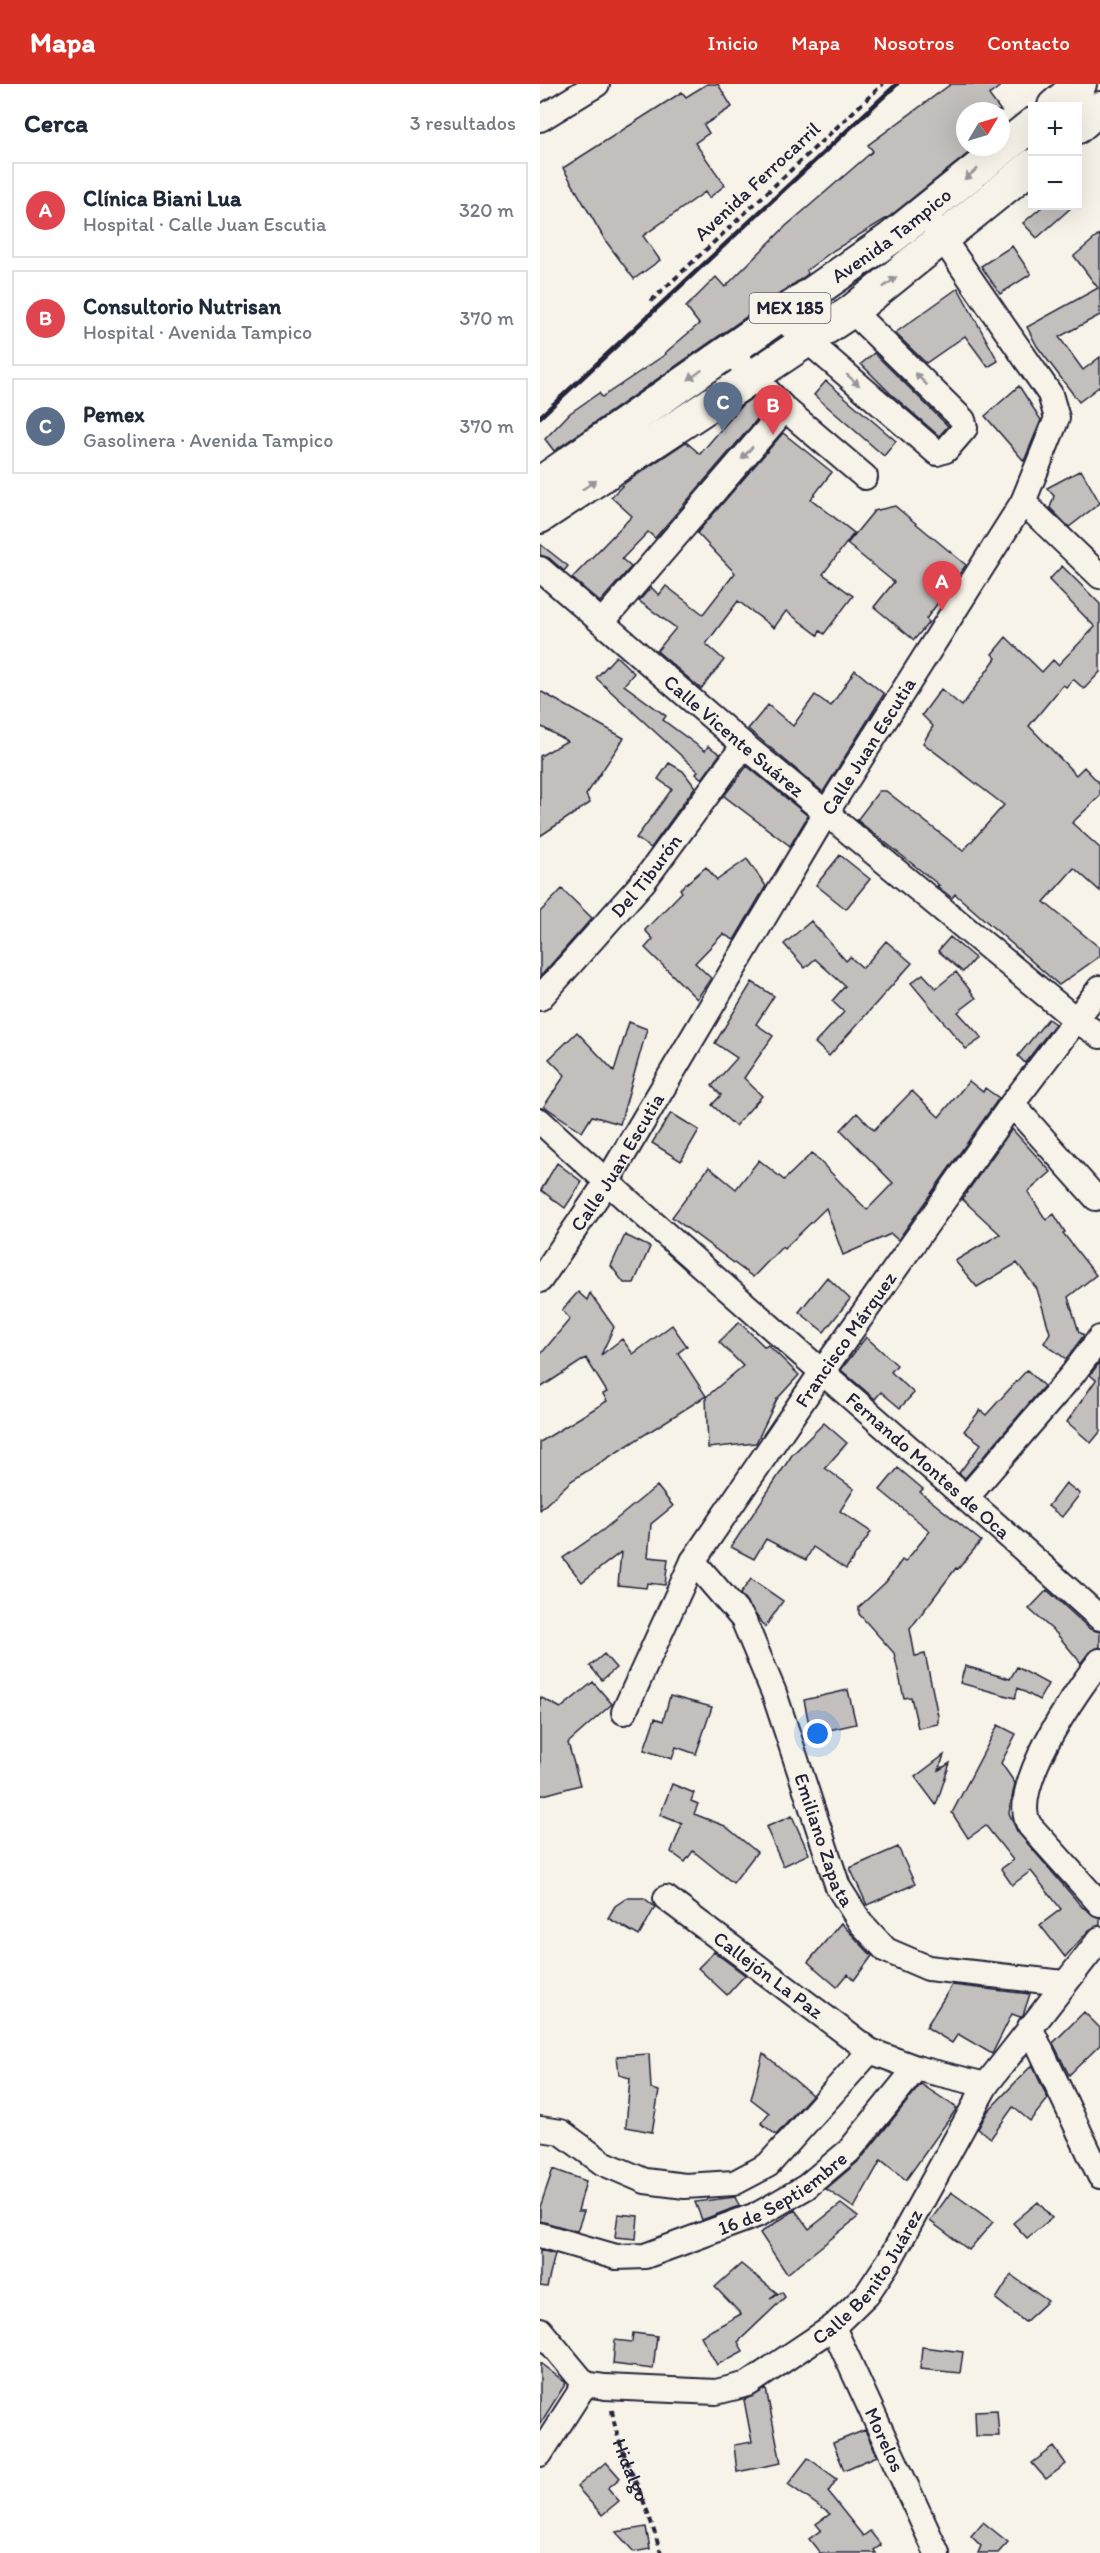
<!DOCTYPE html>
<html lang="es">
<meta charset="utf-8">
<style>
:root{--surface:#fff;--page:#f6f6f7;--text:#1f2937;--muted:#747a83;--line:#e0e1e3;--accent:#d93025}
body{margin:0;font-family:Itim,sans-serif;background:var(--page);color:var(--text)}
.controls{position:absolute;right:18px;top:18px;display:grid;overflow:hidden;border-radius:0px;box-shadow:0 6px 24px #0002}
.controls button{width:54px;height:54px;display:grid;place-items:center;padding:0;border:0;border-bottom:2px solid var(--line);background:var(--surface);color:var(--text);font:30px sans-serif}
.compass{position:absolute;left:416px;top:18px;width:54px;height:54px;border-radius:50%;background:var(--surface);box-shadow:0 6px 24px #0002;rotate:52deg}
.you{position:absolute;left:278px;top:1650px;width:21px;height:21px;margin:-15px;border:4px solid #fff;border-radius:50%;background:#1a73e8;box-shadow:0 0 0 9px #1a73e833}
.badge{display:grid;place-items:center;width:39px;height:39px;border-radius:50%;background:var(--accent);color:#fff;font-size:20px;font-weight:700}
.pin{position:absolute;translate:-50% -50px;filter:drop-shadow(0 2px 3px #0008)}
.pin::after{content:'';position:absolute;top:32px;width:21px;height:18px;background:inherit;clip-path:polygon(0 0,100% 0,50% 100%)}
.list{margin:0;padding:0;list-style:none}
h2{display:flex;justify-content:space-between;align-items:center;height:78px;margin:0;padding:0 24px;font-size:26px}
h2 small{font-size:20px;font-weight:400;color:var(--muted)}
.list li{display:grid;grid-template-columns:39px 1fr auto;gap:18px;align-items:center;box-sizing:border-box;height:96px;margin:0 12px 12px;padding:0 12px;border:2px solid var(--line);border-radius:0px}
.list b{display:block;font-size:22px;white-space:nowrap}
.list p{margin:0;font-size:20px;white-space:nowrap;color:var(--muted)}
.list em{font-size:20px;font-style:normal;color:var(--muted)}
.map{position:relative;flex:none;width:560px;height:2469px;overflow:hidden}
header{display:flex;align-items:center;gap:36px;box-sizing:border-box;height:84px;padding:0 30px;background:var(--accent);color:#fff}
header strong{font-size:28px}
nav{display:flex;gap:33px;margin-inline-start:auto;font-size:21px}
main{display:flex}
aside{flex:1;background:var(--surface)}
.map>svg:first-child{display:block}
.building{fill:#c2bfbd;stroke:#22223b;stroke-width:1.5}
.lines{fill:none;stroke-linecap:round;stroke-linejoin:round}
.minor-casing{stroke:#22223b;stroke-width:28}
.major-casing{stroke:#22223b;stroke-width:36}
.path{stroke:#22223b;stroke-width:4;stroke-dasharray:6 4.5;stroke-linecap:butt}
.minor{stroke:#f7f3e8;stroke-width:24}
.major{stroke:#f7f3e8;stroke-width:32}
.rail{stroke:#22223b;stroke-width:4.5}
.oneway{fill:#97959a}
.labels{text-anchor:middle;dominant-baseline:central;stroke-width:4.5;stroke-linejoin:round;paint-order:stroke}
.shield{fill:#f7f3e8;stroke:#62616f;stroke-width:1.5}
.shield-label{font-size:18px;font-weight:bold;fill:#22223b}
.street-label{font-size:20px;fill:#22223b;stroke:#f7f3e8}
</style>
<header>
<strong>Mapa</strong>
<nav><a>Inicio</a><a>Mapa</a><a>Nosotros</a><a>Contacto</a></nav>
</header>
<main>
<aside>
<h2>Cerca<small>3 resultados</small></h2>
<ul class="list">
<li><span class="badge" style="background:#e0444e">A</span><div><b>Clínica Biani Lua</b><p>Hospital · Calle Juan Escutia</p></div><em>320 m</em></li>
<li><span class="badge" style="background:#e0444e">B</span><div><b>Consultorio Nutrisan</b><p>Hospital · Avenida Tampico</p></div><em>370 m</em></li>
<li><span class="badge" style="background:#5c6f8a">C</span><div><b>Pemex</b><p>Gasolinera · Avenida Tampico</p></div><em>370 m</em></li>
</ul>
</aside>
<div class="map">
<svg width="560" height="2469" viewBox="0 0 560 2469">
<rect width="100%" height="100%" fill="#f7f3e8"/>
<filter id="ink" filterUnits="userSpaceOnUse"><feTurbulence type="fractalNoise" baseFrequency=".0167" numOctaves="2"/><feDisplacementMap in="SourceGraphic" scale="12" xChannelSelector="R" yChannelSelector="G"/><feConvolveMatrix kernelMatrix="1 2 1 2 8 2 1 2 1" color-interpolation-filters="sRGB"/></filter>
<g filter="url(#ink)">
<path class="building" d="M167,0H178L192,23L164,41L169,49L155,59L185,101L169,114L165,108L103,152L120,176L94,195L65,156L23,84L142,8L146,13Z
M411,0H463L449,11L461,27H425V63H436L349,133L294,166L267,186L268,190L14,367L5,355L30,329L59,309L62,313L126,270L125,269L159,240L146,223L176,193L185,203L246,142L333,67L328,61Z
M503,122H533L497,154L483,139Z
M560,150V231L519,253L543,286L560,273V302L539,318L497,262L487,243L558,204L534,172Z
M472,162L491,190L460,210L441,182Z
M418,204L458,277L448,283L425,252L386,279L355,249Z
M334,269L408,342L399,352L351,310L321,280Z
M286,297L356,357L344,372L274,311Z
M479,302L501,336L484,377L445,332Z
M214,313L225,324L220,332L115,454L108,448L82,475L91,483L60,518L32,494L92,432L71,413L85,399L146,358L160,370L202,321Z
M243,349L292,388L271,415L314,449L283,490L313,512L284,550L280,547L278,551L246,527L234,544L198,517L166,560L184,576L161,605L117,567L136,544L99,517L111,503L119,511L126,502L163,530L195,489L157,449Z
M541,386L560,419L529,443L510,424L514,412L507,404Z
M355,422L426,481L386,535L389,538L374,556L334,523L354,498L307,460L334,427Z
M0,460L28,482L24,487L9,474L0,471Z
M522,482L560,520V588L544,605L533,595L526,603L523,601L489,642L536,691L544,683L560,700V712L532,739L560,764V807L534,784L504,818L560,864V872L519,901L415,810L412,814L397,802L399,801L317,736L339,707H346L423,767L464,721L383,659L393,642L382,631L401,605L422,622L456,574L452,570L466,553L502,588L513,576L518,581L555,543L509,496Z
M76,572L94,589L84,601L126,632L123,636L165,667L168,662L180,670L162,695L156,690L158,687L56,594Z
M315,586L344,610L283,708L208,645L228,621L253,642L275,611L291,622Z
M0,607L84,654L46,711L50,719L0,752V672L27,657L0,642Z
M129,679L143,687L155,703L111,764L96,754L132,705L118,695Z
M207,682L268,732L250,762L184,712Z
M300,771L330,795L306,825L276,801Z
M207,775L226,802L194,856L183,850L155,879L171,894L157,915L105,864L113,855L105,846L142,808L140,805L166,783L177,796Z
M22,805L52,834L0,893V828Z
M271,837L306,877L310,873L323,884L346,857L372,879L289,972L275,959L304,928L292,917L305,902L275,875L265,884L244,860Z
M410,853L435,874L423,888L398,867Z
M416,888L436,914L418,928L442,954L426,965L371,899L383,890L396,904Z
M212,898L234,912L216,940L233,952L204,994L222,1012L195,1042L172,1021L181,1011L172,1002L197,974L175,959Z
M508,935L515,940L485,979L478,972Z
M89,938L107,945L80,1040L52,1032L42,1048L4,1022L25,991L9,975L37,948L74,987Z
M429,997L443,1008L445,1004L459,1014L358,1156L351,1150L303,1171L286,1124L244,1165L242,1163L213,1193L132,1133L169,1083L196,1105L219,1076L244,1096L272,1069L327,1126L353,1099L301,1046L317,1029L334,1046L372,1007L399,1033Z
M131,1029L159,1046L141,1077L112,1059Z
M472,1045L511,1088L488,1108L506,1136L514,1130L525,1148L523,1149L556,1191L528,1213L539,1248L544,1251L526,1275L504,1259L510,1249L497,1205L477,1179L437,1203L415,1177L460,1150L422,1115Z
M17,1079L42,1098L25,1124L1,1106Z
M85,1151L110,1163L94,1199H84L71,1182Z
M287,1193L310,1215L284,1248L259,1228Z
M38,1208L47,1216L50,1209L74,1243L61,1271L82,1255L93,1270L132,1241L147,1262L138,1269L166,1312L31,1397L0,1426V1358L67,1317L63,1310L67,1308L46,1274L0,1304V1271L30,1235L22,1226Z
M199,1238L225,1263L228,1261L259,1291L237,1315L216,1359L168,1364L166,1313L203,1282L179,1258Z
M326,1253L357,1281L351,1288L374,1309L360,1324L341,1308L335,1315L301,1286Z
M560,1278V1348L551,1359L527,1338L556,1296L550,1291Z
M487,1286L504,1302L425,1394L419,1389L441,1360L424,1347L440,1326L446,1331Z
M284,1339L307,1359L285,1384L314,1405L300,1427L331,1448L306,1485L273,1463L266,1476L226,1455L214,1475L191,1463L252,1371Z
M358,1384L383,1405L380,1408L441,1457L418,1485L416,1484L370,1545L375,1572L385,1570L398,1632V1640L378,1644L371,1613L364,1614L354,1569L319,1530V1523L346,1498L362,1476L365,1478L390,1447L340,1406Z
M526,1399L540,1410L522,1433L508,1422Z
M117,1402L133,1422L111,1440L108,1473L128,1475L125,1501L107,1499L106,1504L78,1501L81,1468L42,1498L23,1474L63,1446Z
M211,1495L243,1517L225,1543L200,1510Z
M507,1506L550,1545L560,1548V1563L549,1568L541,1579L516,1549L489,1525Z
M64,1570L76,1584L62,1596L50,1582Z
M425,1582L470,1595L477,1583L508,1600L499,1616L478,1604L475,1614L420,1599Z
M53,1598L72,1620L28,1659L40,1701L0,1712V1613L21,1624Z
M308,1606L316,1640L271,1650L264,1616Z
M130,1612L172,1623L156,1670L136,1663L132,1675L104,1666L115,1634L123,1637Z
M458,1641L476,1650L461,1679L475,1699L469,1729L477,1747L542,1823L560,1834V1841L549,1846L525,1873L500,1841L521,1825L491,1787L472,1801L461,1785L473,1776L446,1742L428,1754L412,1729Z
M404,1671L399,1686L410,1679L396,1721L375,1693Z
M132,1700L154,1709L151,1717L158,1720L154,1730L185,1742L217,1768L193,1799L153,1767L145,1778L131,1768L142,1740L120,1731Z
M252,1732L269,1770L243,1782L226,1743Z
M358,1763L375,1800L327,1821L310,1784Z
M87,1814H104L115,1823L99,1852L68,1834L75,1822Z
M301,1839L332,1872L314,1896L308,1890L297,1903L268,1878Z
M174,1868L205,1891L187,1911L158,1884Z
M412,1901L490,1910L483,1931L480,1933L472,1930L452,1970L418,1950L412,1959L386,1943Z
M544,1928L560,1944V1961L529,1991L513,1959Z
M223,1969L272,2011L236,2051L221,2039L229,2029L211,2015Z
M109,1970L111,2005L119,2007L112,2048L86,2043L90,1994L79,1991L77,1972Z
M492,1981L508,2015L490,2037L473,2023L451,2054L438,2045L448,2027Z
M381,2000L417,2024L366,2096L341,2076L314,2124L286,2105L320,2076Z
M13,2085L46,2097L38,2127H44L37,2147L0,2137V2123Z
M411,2108L453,2138L429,2166L390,2137Z
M195,2113L199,2122L162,2136L155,2118Z
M498,2118L512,2134L487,2154L473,2139Z
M301,2120L318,2133L247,2190L220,2149L255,2126L269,2145Z
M78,2130L98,2132L96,2155L75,2153Z
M0,2166L15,2170L7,2203L0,2202Z
M201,2180L237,2209L230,2214L242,2208L245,2213L198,2258L203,2267L177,2281L161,2252L201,2230L175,2203Z
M471,2191L508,2217L485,2238L456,2215Z
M93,2249L117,2252L113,2285L73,2280L75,2256L92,2258Z
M382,2263L423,2268L420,2289L380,2285Z
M0,2279L26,2299L0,2340Z
M226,2305L241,2379L197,2388L194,2361L212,2358L204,2316Z
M457,2326L459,2352H436L435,2327Z
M325,2346L337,2372L304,2386L293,2359Z
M514,2363L526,2380L506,2395L492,2379Z
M268,2374L297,2395L288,2408L323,2452L330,2447L341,2461L334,2466L336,2469H280L269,2455L281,2446L276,2440L290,2430L248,2400Z
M66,2378L80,2394L68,2404L79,2417L62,2431L37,2403Z
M443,2438L468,2458L458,2469H438L441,2462L431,2452Z
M106,2443L110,2465L94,2468L76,2448Z"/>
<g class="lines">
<defs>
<g id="minor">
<path d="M0,35L57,0"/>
<path d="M239,232L397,369L406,366L425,344L423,336L312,227"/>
<path d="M189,267L245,325L325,393"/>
<path d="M483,418L560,492"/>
<path id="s2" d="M0,485L204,661L535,935L560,952"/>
<path d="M63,537L245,325"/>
<path id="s3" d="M0,914L104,797L204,661"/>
<path d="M472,1020L556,1114"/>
<path id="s4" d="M0,1037C184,1206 375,1366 560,1534"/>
<path id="s5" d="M0,1196L67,1098L286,729L483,418L517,334L510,310L394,142"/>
<path d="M427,1413L532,1291L560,1254"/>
<path id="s6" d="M153,1477L203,1535L234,1609L298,1803L321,1839L346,1866L388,1884L524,1899"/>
<path d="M560,1577C537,1606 466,1707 490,1742L560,1820"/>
<path id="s7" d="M84,1628L153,1477L282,1288L472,1020L560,904"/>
<path id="s8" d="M126,1814L330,1967"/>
<path d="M490,1943L560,2092"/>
<path d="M0,2045L21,2048L63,2079L105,2097L145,2102L194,2099L228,2081L330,1967L376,1984"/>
<path id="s9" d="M0,2151L76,2173L105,2172L219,2130L266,2103L309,2067L376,1984L446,2001"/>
<path id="s10" d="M293,2243L397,2469"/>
<path d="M0,2246L45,2300"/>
<path id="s11" d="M0,2370L45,2300L65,2303L176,2308L208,2300L293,2243L327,2210L349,2177L446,2001L560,1855"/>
</g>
<g id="major">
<path d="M514,22L540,0"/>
<path d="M538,43L560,24"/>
<path id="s12" d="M0,399L351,154L493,40"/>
<path d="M0,433L312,227L493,81"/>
</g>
</defs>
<use href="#minor" class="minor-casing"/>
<use href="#major" class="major-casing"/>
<g class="path">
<path d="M111,217L343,0"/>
<path id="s1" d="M72,2326C77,2362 94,2390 106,2424C112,2439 116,2454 121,2469"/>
</g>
<use href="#minor" class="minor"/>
<use href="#major" class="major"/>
<path class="rail" d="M0,333L357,0"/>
</g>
<defs><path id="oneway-solid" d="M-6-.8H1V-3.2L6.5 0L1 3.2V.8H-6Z" transform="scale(1.5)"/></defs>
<g class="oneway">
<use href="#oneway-solid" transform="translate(431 90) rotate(141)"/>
<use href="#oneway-solid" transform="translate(350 198) rotate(-38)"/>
<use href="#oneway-solid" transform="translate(155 291) rotate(145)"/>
<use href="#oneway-solid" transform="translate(381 295) rotate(-135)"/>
<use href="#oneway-solid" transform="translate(313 296) rotate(41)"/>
<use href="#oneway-solid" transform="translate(207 369) rotate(131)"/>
<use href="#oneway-solid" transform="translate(49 401) rotate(-33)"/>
</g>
</g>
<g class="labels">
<rect class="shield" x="209.5" y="209" width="81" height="30" rx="4.5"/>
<g class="shield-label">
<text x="250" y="224">MEX 185</text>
</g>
<g class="street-label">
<text transform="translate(217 97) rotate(-43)">Avenida Ferrocarril</text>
<text stroke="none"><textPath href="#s12" startOffset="430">Avenida Tampico</textPath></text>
<text stroke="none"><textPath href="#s2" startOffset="256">Calle Vicente Suárez</textPath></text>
<text stroke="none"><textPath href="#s5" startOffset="627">Calle Juan Escutia</textPath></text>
<text stroke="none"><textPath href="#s3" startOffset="162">Del Tiburón</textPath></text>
<text stroke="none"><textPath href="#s5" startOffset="141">Calle Juan Escutia</textPath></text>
<text stroke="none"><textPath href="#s7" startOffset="435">Francisco Márquez</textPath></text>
<text stroke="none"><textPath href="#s4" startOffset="519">Fernando Montes de Oca</textPath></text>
<text stroke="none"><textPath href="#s6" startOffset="312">Emiliano Zapata</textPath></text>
<text stroke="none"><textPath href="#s8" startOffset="128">Callejón La Paz</textPath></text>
<text stroke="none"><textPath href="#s9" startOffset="260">16 de Septiembre</textPath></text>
<text stroke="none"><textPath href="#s11" startOffset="411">Calle Benito Juárez</textPath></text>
<text stroke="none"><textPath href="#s10" startOffset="124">Morelos</textPath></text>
<text stroke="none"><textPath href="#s1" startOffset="63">Hidalgo</textPath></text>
</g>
</g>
</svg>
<div class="controls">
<button>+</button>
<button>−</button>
</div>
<svg class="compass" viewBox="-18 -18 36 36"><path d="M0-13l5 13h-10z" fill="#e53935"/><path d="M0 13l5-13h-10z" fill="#747a83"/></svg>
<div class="you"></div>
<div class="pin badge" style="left:402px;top:527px;background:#e0444e">A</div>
<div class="pin badge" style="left:233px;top:351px;background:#e0444e">B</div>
<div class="pin badge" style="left:183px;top:348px;background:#5c6f8a">C</div>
</div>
</main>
